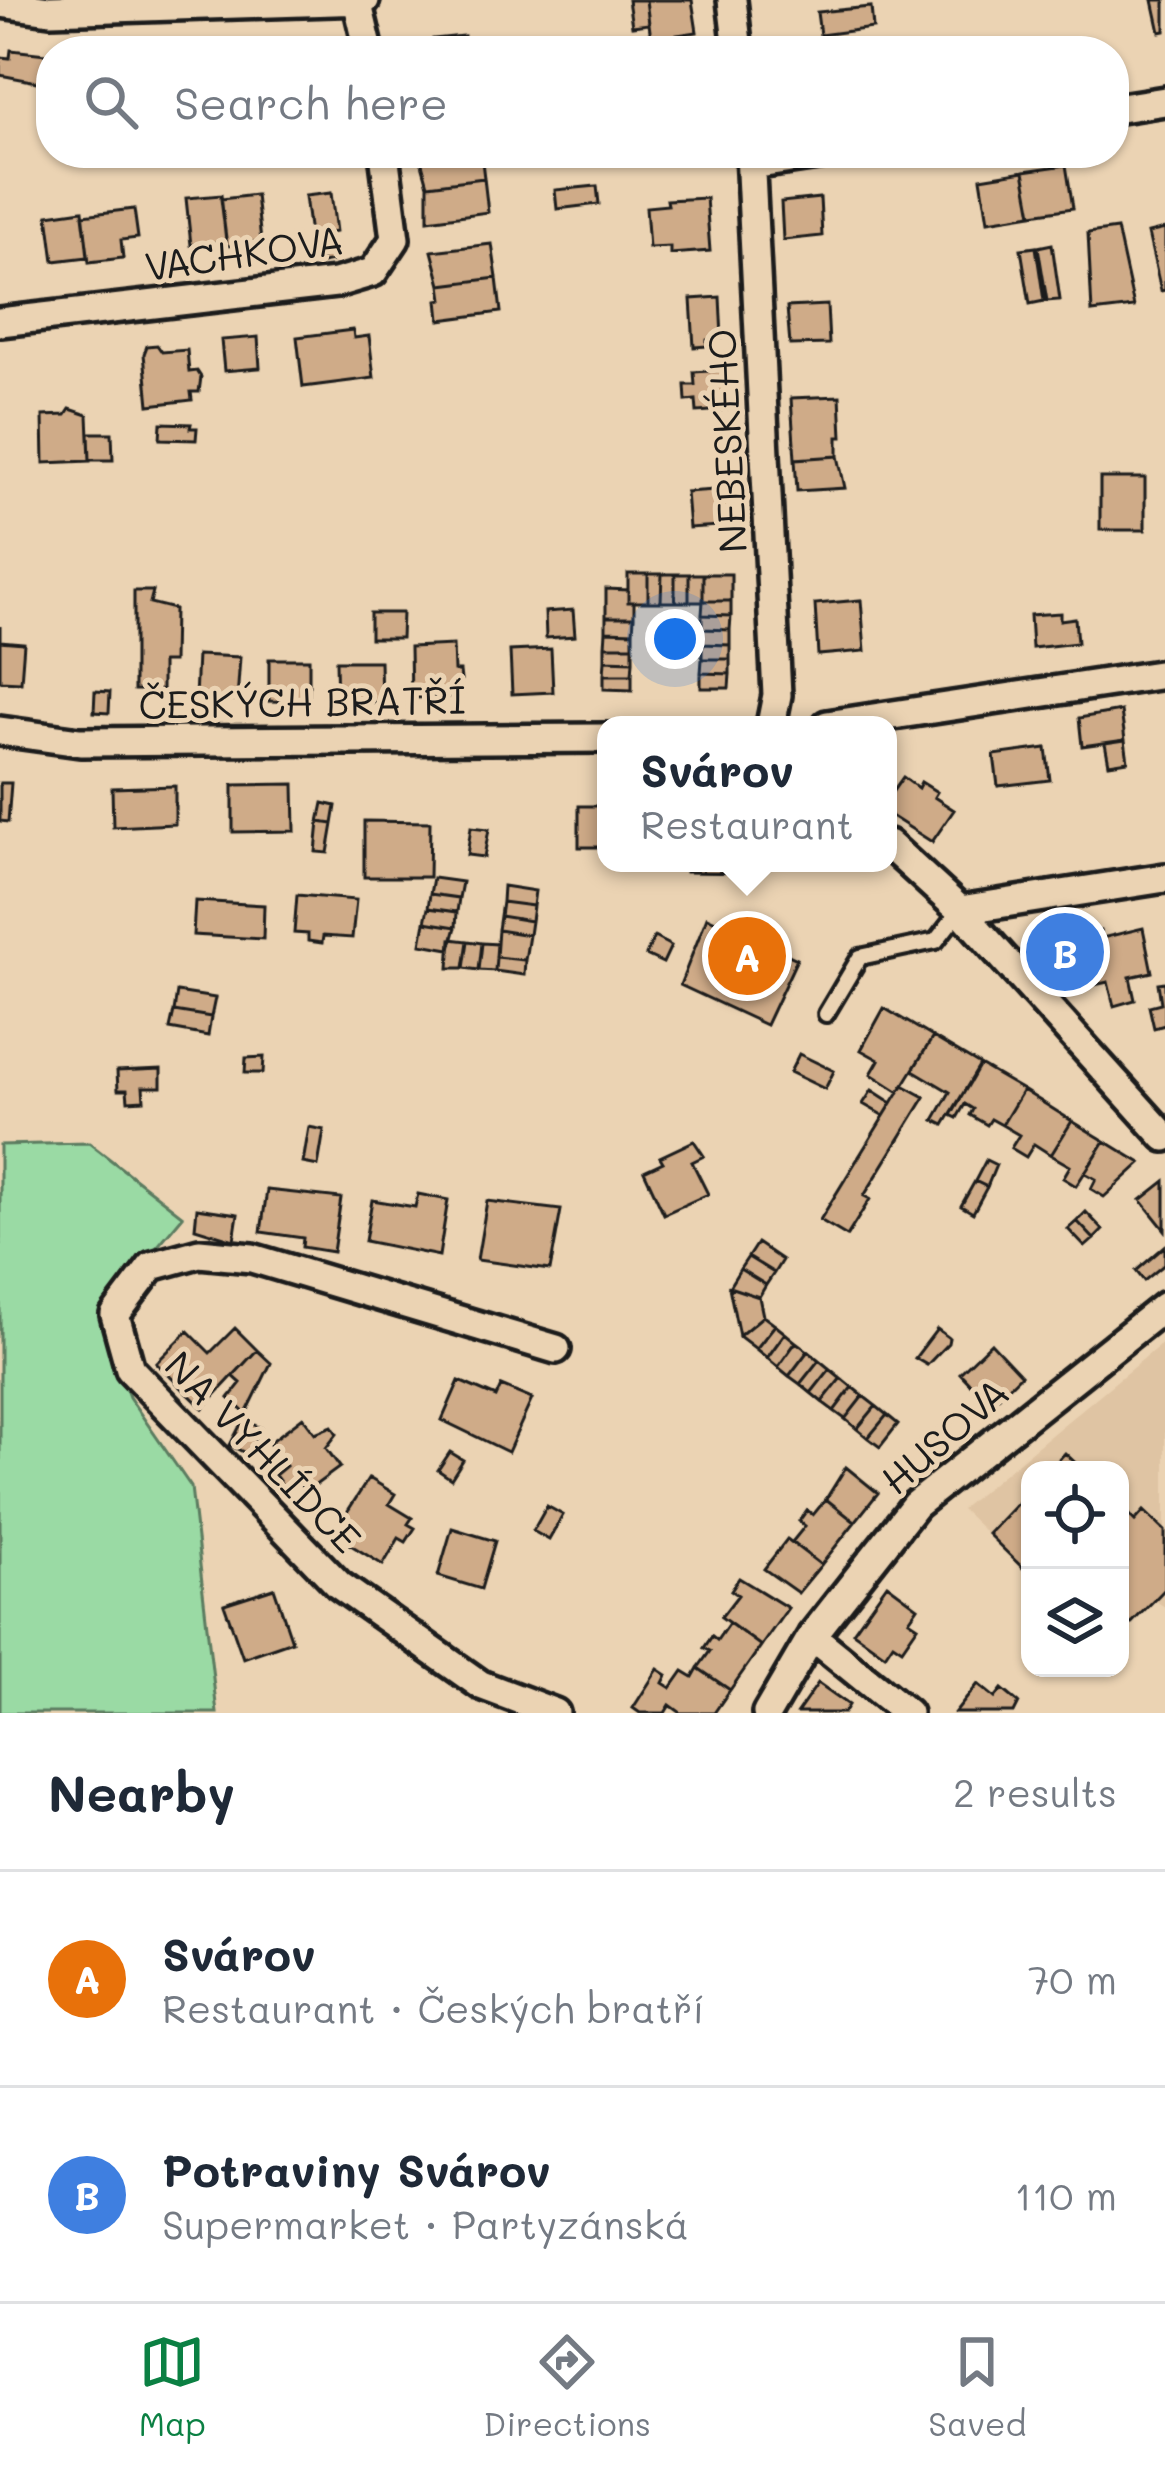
<!DOCTYPE html>
<meta charset="utf-8">
<style>
:root{--surface:#fff;--page:#f2f2f3;--text:#1f2937;--muted:#747a83;--line:#e0e1e3;--accent:#0b8043}
body{margin:0;font-family:Mali,sans-serif;background:var(--page);color:var(--text)}
.controls{position:absolute;right:36px;bottom:36px;display:grid;overflow:hidden;border-radius:24px;box-shadow:0 3px 9px #0004}
.controls button{width:108px;height:108px;display:grid;place-items:center;padding:0;border:0;border-bottom:3px solid var(--line);background:var(--surface);color:var(--text);font:60px sans-serif}
.you{position:absolute;left:675px;top:639px;width:42px;height:42px;margin:-30px;border:9px solid #fff;border-radius:50%;background:#1a73e8;box-shadow:0 0 0 18px #1a73e833}
.badge{display:grid;place-items:center;width:78px;height:78px;border-radius:50%;background:var(--accent);color:#fff;font-size:39px;font-weight:700}
.pin{position:absolute;translate:-50% -50%;border:6px solid #fff;box-shadow:0 3px 12px #0006}
.popup{position:absolute;left:597px;top:716px;width:300px;height:156px;box-sizing:border-box;display:grid;place-content:center;border-radius:24px;background:var(--surface);filter:drop-shadow(0 3px 9px #0005);font-size:39px;white-space:nowrap;color:var(--muted)}
.popup b{font-size:45px;color:var(--text)}
.popup::after{content:'';position:absolute;left:50%;top:100%;margin-left:-24px;border:24px solid transparent;border-top-color:var(--surface)}
.list{margin:0;padding:0;list-style:none}
h2{display:flex;justify-content:space-between;align-items:center;height:156px;margin:0;padding:0 48px;font-size:51px}
h2 small{font-size:39px;font-weight:400;color:var(--muted)}
.list li{display:grid;grid-template-columns:78px 1fr auto;gap:36px;align-items:center;box-sizing:border-box;height:216px;padding:0 48px;border-top:3px solid var(--line)}
.list b{display:block;font-size:45px;white-space:nowrap}
.list p{margin:0;font-size:39px;white-space:nowrap;color:var(--muted)}
.list em{font-size:39px;font-style:normal;color:var(--muted)}
.icon{flex:none;width:66px;height:66px;fill:none;stroke:currentColor;stroke-width:2;stroke-linecap:round;stroke-linejoin:round}
.map{position:relative;flex:none;width:1165px;height:1713px;overflow:hidden}
.search{position:absolute;background:var(--surface);box-shadow:0 3px 9px #0004;left:36px;right:36px;top:36px;height:132px;display:flex;align-items:center;gap:30px;box-sizing:border-box;padding:0 42px;border-radius:48px;color:var(--muted);font-size:45px}
.sheet{height:588px;background:var(--surface)}
nav{display:flex;justify-content:space-around;align-items:center;box-sizing:border-box;height:168px;border-top:3px solid var(--line);background:var(--surface);font-size:33px;color:var(--muted)}
nav a{display:grid;justify-items:center;gap:6px}
nav .on{color:var(--accent)}
.map>svg:first-child{display:block}
.built{fill:#dfc4a3}
.green{fill:#9adaa4;stroke:#5b7b60;stroke-width:3}
.building{fill:#cfab88;stroke:#1c1c1c;stroke-width:3}
.lines{fill:none;stroke-linecap:round;stroke-linejoin:round}
.lane-casing{stroke:#1c1c1c;stroke-width:22}
.street-casing{stroke:#1c1c1c;stroke-width:36}
.lane{stroke:#ebd3b3;stroke-width:14}
.street{stroke:#ebd3b3;stroke-width:27}
.labels{text-anchor:middle;dominant-baseline:central;stroke-width:10;stroke-linejoin:round;paint-order:stroke}
.street-label{font-size:39px;fill:#1c1c1c;stroke:#ebd3b3}
</style>
<div class="map">
<svg width="1165" height="1713" viewBox="0 0 1165 1713">
<rect width="100%" height="100%" fill="#ebd3b3"/>
<filter id="ink" filterUnits="userSpaceOnUse"><feTurbulence type="fractalNoise" baseFrequency=".00833" numOctaves="2"/><feDisplacementMap in="SourceGraphic" scale="24" xChannelSelector="R" yChannelSelector="G"/><feConvolveMatrix kernelMatrix="1 2 1 2 8 2 1 2 1" color-interpolation-filters="sRGB"/></filter>
<g filter="url(#ink)">
<path class="built" d="M1165,1341V1607L1154,1600L1120,1635V1470H1030V1575L961,1509Z"/>
<path class="green" d="M89,1143L183,1216L99,1316L129,1397L191,1487L217,1713H0V1145Z"/>
<path class="building" d="M628,0H646L649,24L632,26Z
M646,0H692L697,32L651,39Z
M1153,0H1165V31L1160,32Z
M871,7L873,28L820,35L817,12Z
M464,36L465,51H434L433,39Z
M1005,41L1006,51H957V48Z
M11,50L46,54L42,83L0,75V57L10,58Z
M419,153H481L484,178L428,185Z
M1066,165L1073,208L1032,214L1024,171Z
M1024,171L1032,214L988,221L981,178Z
M484,178L488,212L428,220V185Z
M597,186L599,204L557,209L555,190Z
M331,193L336,232L329,233L332,261L322,263L319,235H310L305,196Z
M221,195L226,241L191,245L186,198Z
M256,195L261,241L227,246L221,199Z
M706,198L710,251L670,254V247L649,248L646,207L668,205L667,200Z
M820,198L822,236L783,240L781,202Z
M134,209L138,238L121,240L123,258L89,262L83,215Z
M83,210L88,257L54,261L48,215Z
M1117,229L1134,307L1092,312L1088,233Z
M1165,229V290L1161,291L1148,233Z
M492,244L497,278L441,285L432,251Z
M1052,244L1060,300L1047,301L1038,247Z
M1036,247L1044,301L1030,304L1021,249Z
M497,278L501,312L440,320L438,300L443,299L441,285Z
M720,297L722,338L707,340V346L694,347L691,299Z
M827,305L829,344L790,345L787,307Z
M353,330L354,338L369,336L374,378L303,387L297,337Z
M258,337L260,368L224,371L221,340Z
M157,345L162,352L187,350L189,372L197,371L201,377L199,392H191L192,400L149,405L144,354L147,346Z
M724,370L726,410L697,412L696,400L686,401L685,385H695L694,372Z
M840,396L842,437H838V456L795,459L791,398Z
M70,409L88,415L90,461L44,463L43,416L66,415Z
M161,423L191,424L190,428H197L196,440L160,439Z
M89,433H112L113,460H90Z
M838,456L845,488L797,491L795,459Z
M1100,478H1145V530H1100Z
M730,489L734,525L689,528L686,492Z
M628,574H648V602H628Z
M648,574H662L661,602H648Z
M662,574H675V602H661Z
M675,574H689V602H675Z
M689,574H703V602H689Z
M703,574H731V601H703Z
M606,589L628,590V602H634V617H606Z
M134,591H153L150,603L174,609L173,662H162V690H134Z
M861,600L865,651L818,655L815,604Z
M703,601H731V616L702,615Z
M573,610L575,636L546,638L545,612Z
M370,613H402L401,638H370Z
M1060,613V620L1075,618L1077,643L1032,648L1030,615Z
M702,615L731,616L730,630L702,629Z
M606,617H634L633,632L606,631Z
M0,626V641L24,643L21,682L0,681Z
M702,629L730,630V645L702,644Z
M606,631L633,632V646H605Z
M702,644L730,645V659H702Z
M453,645L454,671H460L461,680H455V697L411,698L410,647Z
M605,646H633V661L605,660Z
M551,649L553,692L512,694L510,651Z
M197,655L240,657L237,700L195,698Z
M269,659H309V702L269,701Z
M702,659H730V674L701,673Z
M605,660L633,661L632,675H604Z
M336,661H380L381,702L337,703Z
M701,673L730,674L729,688H701Z
M604,675H632V690L604,689Z
M95,691L110,692L109,713L94,712Z
M1121,711L1125,740L1082,746L1079,718Z
M1125,740L1128,761L1109,764L1105,743Z
M1046,748L1050,780L998,786L994,755Z
M903,777L918,788L921,782L937,792L934,797L954,810L932,842L888,814V798Z
M0,783H11L8,822L0,821Z
M294,784L295,831L233,832V785Z
M175,786V824L113,827L112,788Z
M323,803L336,806L333,824L319,822Z
M579,806H606V847H579Z
M364,821L430,822L429,877H364Z
M319,822L333,824L328,853L316,852Z
M471,827L489,829L484,857L467,855Z
M686,863H754V873L686,872Z
M433,878L462,882L459,898L430,894Z
M503,886L535,891L533,906L502,902Z
M430,894L459,898L457,912L428,908Z
M297,895L356,900L352,938L323,936L322,943L308,941V934L294,933Z
M195,901L264,905L263,939L193,935Z
M502,902L533,906L531,921L500,916Z
M428,908L457,912L456,927L425,922Z
M500,916L531,921L529,935L498,930Z
M707,917L797,959L766,1025L680,985Z
M425,922L456,927L450,949L421,944Z
M1143,928L1152,972L1130,977L1135,1000L1114,1006L1108,982L1070,990L1050,968L1044,943L1100,931L1102,938Z
M498,930L529,935L525,960L496,957Z
M654,937L671,946L663,963L646,955Z
M451,939L468,941L464,968H449Z
M468,941L482,943L479,970L464,968Z
M482,943L497,944L495,971L479,970Z
M496,957L525,960L524,975L495,971Z
M1165,982V1025L1154,1028L1149,1006L1161,1003L1158,983Z
M177,992L215,998L211,1017L174,1011Z
M884,1008L933,1037L899,1092L871,1074L879,1060L861,1050Z
M174,1011L211,1017L208,1036L170,1029Z
M933,1037L980,1065L944,1125L934,1120L950,1092L913,1070Z
M799,1054L834,1071L825,1089L790,1072Z
M264,1057L263,1073H245L246,1058Z
M980,1065L1023,1090L1002,1125L991,1119L987,1125L970,1115L973,1109L965,1104L957,1118L951,1115Z
M161,1069V1087H143L144,1100L128,1101L127,1090H118L117,1071Z
M903,1085L925,1097L864,1196L870,1199L847,1236L820,1220Z
M872,1090L892,1103L884,1116L863,1104Z
M1023,1090L1072,1121L1051,1155L1034,1144L1026,1157L1011,1148L1019,1135L1002,1125Z
M1072,1121L1105,1141L1076,1186L1063,1178L1070,1166L1051,1155Z
M309,1127L324,1130L318,1166L303,1163Z
M694,1141L704,1156L692,1162L708,1194L664,1214L644,1171L663,1162L660,1157Z
M1105,1141L1141,1163L1104,1197L1091,1189L1096,1179L1085,1173Z
M986,1160L996,1165L987,1187L975,1181Z
M975,1181L987,1187L973,1213L961,1206Z
M1165,1181V1230L1141,1200Z
M267,1190L341,1198L333,1252L302,1247L303,1238L261,1232Z
M418,1194L448,1200L439,1256L365,1241L372,1200L415,1207Z
M487,1201L561,1210L550,1270L477,1260Z
M197,1208L238,1214L234,1240L195,1228Z
M1086,1212L1103,1230L1094,1239L1077,1221Z
M1077,1221L1094,1239L1085,1247L1068,1229Z
M757,1243L782,1260L774,1273L748,1257Z
M1165,1246V1264L1144,1281L1136,1271Z
M748,1257L774,1273L766,1285L740,1269Z
M740,1269L766,1285L759,1297L729,1287Z
M729,1287L759,1297L763,1316L739,1336Z
M763,1316L775,1325L756,1349L739,1336Z
M775,1325L785,1333L767,1358L756,1349Z
M235,1328L257,1350L203,1408L156,1363L188,1331L210,1353Z
M937,1329L949,1338L948,1343L927,1365L915,1358Z
M785,1333L796,1342L778,1367L767,1358Z
M796,1342L808,1351L789,1376L778,1367Z
M991,1343L1021,1375L990,1405L960,1373Z
M257,1350L271,1363L246,1414L229,1398L241,1383L233,1376Z
M808,1351L819,1360L800,1384L789,1376Z
M819,1360L830,1369L811,1393L800,1384Z
M830,1369L841,1378L822,1402L811,1393Z
M841,1378L852,1387L834,1411L822,1402Z
M459,1381L496,1397L501,1386L532,1399L508,1452L442,1420Z
M852,1387L863,1396L845,1419L834,1411Z
M863,1396L876,1406L857,1429L845,1419Z
M876,1406L887,1415L868,1438L857,1429Z
M887,1415L898,1424L880,1447L868,1438Z
M303,1417L315,1433L332,1426L337,1434L326,1448L340,1467L306,1492L297,1480L285,1489L275,1475L286,1466L269,1443Z
M243,1420L261,1428L247,1454L230,1445Z
M450,1452L463,1460L451,1479L438,1470Z
M1065,1453L1083,1470H1049Z
M846,1467L878,1493L855,1522L826,1499Z
M369,1478L395,1494L389,1504L412,1518L408,1524L415,1528L406,1542L399,1538L383,1565L333,1534Z
M1030,1490V1575L988,1534Z
M826,1499L855,1522L821,1565L792,1542L805,1526L799,1521L807,1510L813,1515Z
M547,1506L563,1515L549,1540L533,1531Z
M1120,1506L1135,1521L1144,1511L1165,1531V1589L1120,1635Z
M452,1528L495,1541L481,1589L438,1576Z
M787,1539L821,1565L798,1593L764,1569Z
M739,1578L788,1608L761,1646L721,1617L738,1595L731,1590Z
M887,1584L918,1607L909,1620L918,1626L902,1649L893,1643L885,1655L853,1632Z
M274,1588L292,1641L243,1658L224,1604Z
M729,1623L761,1646L730,1690L698,1668L710,1651L704,1648L712,1636L717,1640Z
M698,1668L730,1690L714,1713H681L670,1705L665,1713H640L633,1708L658,1669L667,1675L663,1683L671,1688L683,1671L693,1677Z
M818,1683L849,1705L844,1713H797Z
M978,1684L995,1698L1002,1689L1019,1703L1014,1713H955Z"/>
<g class="lines">
<defs>
<path id="lane" d="M826,1014L860,957L936,941L960,910"/>
<path id="street" d="M357,0L369,51
M732,0L738,51
M0,3L50,10L365,0
M1114,109L1165,101
M750,153L777,695L771,725
M752,165L831,153
M0,322L336,283L373,272L395,239L384,153
M827,725L1165,674
M0,731L80,742L606,738
M888,844L960,910L1165,1137
M960,910L1165,878
M812,1636L907,1713
M555,1713L481,1685L339,1585L130,1369L115,1315L152,1266L199,1253L252,1258L556,1349
M767,1713L812,1636L915,1505L1165,1306"/>
</defs>
<use href="#lane" class="lane-casing"/>
<use href="#street" class="street-casing"/>
<use href="#lane" class="lane"/>
<use href="#street" class="street"/>
</g>
</g>
<g class="labels">
<g class="street-label">
<text transform="translate(244 252) rotate(-8)">VACHKOVA</text>
<text transform="translate(726 441) rotate(-93)">NEBESKÉHO</text>
<text transform="translate(302 701) rotate(-1)">ČESKÝCH BRATŘÍ</text>
<text transform="translate(944 1435) rotate(-41)">HUSOVA</text>
<text transform="translate(264 1451) rotate(46)">NA VYHLÍDCE</text>
</g>
</g>
</svg>
<div class="controls">
<button><svg class="icon" aria-label="locate" viewBox="0 0 24 24"><circle cx="12" cy="12" r="6"/><path d="M12 2v4M12 18v4M2 12h4M18 12h4"/></svg></button>
<button><svg class="icon" aria-label="layers" viewBox="0 0 24 24"><path d="M12 4l9 5-9 5-9-5zM3 14l9 5 9-5"/></svg></button>
</div>
<div class="you"></div>
<div class="pin badge" style="left:747px;top:956px;background:#e8710a">A</div>
<div class="popup"><b>Svárov</b>Restaurant</div>
<div class="pin badge" style="left:1065px;top:952px;background:#3f7fe0">B</div>
<div class="search"><svg class="icon" aria-label="search" viewBox="0 0 24 24"><circle cx="10" cy="10" r="6"/><path d="M15 15l6 6"/></svg>Search here</div>
</div>
<section class="sheet">
<h2>Nearby<small>2 results</small></h2>
<ul class="list">
<li><span class="badge" style="background:#e8710a">A</span><div><b>Svárov</b><p>Restaurant · Českých bratří</p></div><em>70 m</em></li>
<li><span class="badge" style="background:#3f7fe0">B</span><div><b>Potraviny Svárov</b><p>Supermarket · Partyzánská</p></div><em>110 m</em></li>
</ul>
</section>
<nav>
<a class="on"><svg class="icon" aria-label="map" viewBox="0 0 24 24"><path d="M3 6l6-2 6 2 6-2v14l-6 2-6-2-6 2zM9 4v14M15 6v14"/></svg>Map</a>
<a><svg class="icon" aria-label="directions" viewBox="0 0 24 24"><path d="M12 3l9 9-9 9-9-9zM9 14v-3h6M13 9l2 2-2 2"/></svg>Directions</a>
<a><svg class="icon" aria-label="saved" viewBox="0 0 24 24"><path d="M7 4h10v16l-5-4-5 4z"/></svg>Saved</a>
</nav>
